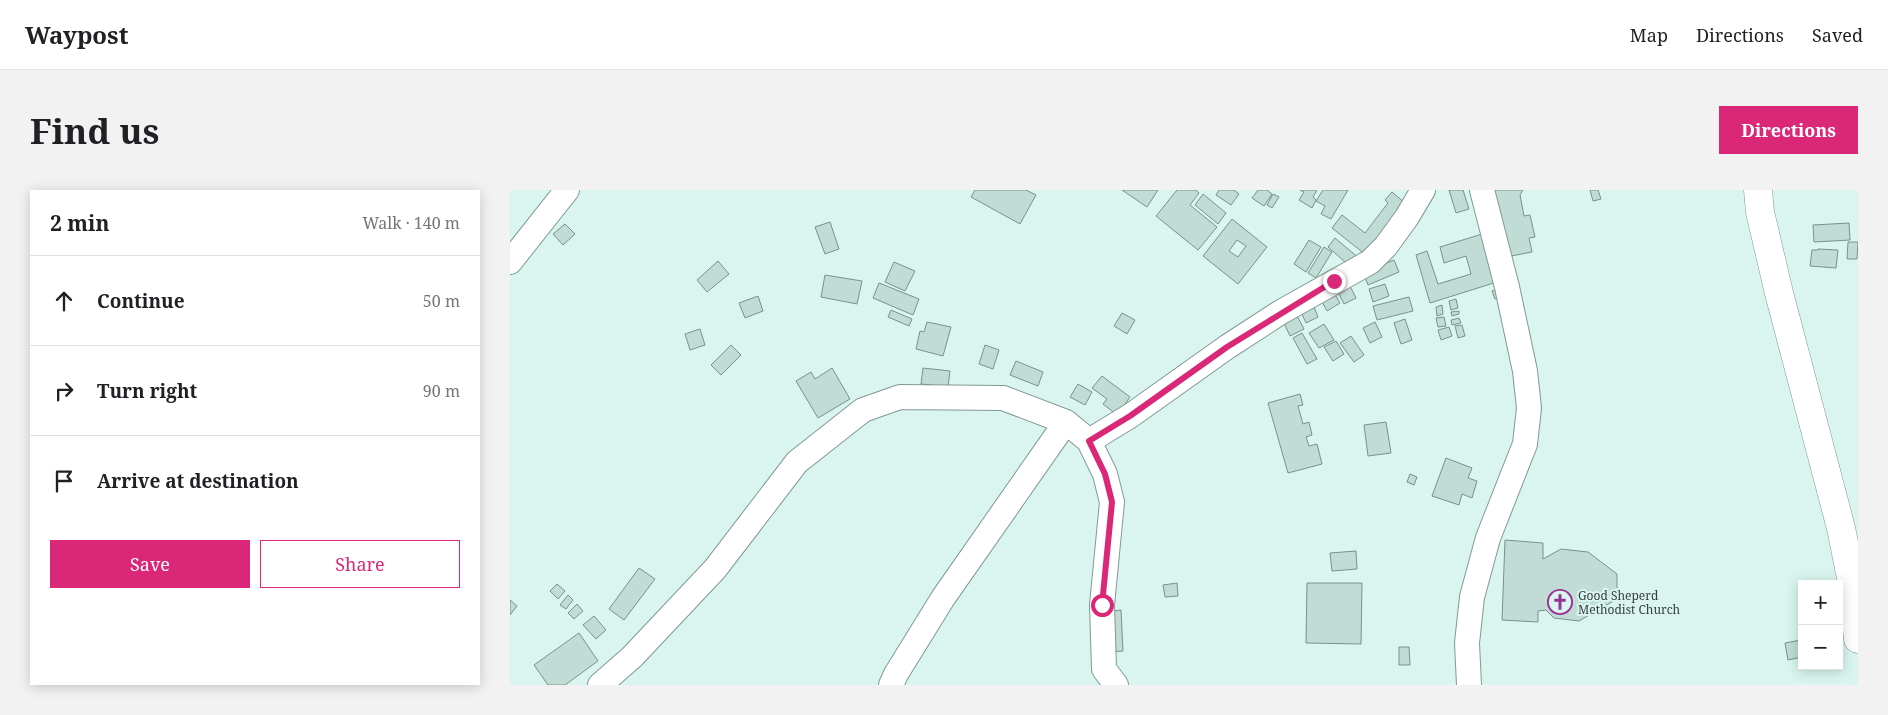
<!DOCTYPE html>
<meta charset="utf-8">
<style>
:root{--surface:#fff;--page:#f2f2f2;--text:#202124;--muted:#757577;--line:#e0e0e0;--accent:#db2777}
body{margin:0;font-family:"Noto Serif",serif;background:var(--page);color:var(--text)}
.controls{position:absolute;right:15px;bottom:15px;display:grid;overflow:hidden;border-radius:0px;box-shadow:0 2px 12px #0003}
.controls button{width:45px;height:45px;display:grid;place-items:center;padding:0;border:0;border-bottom:1px solid var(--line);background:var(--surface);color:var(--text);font:25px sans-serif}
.stop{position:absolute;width:15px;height:15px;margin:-11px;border:4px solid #db2777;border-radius:50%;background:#fff}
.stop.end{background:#db2777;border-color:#fff;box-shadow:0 1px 5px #0008}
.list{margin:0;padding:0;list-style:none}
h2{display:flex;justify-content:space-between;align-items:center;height:65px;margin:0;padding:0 20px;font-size:21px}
h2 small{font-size:16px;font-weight:400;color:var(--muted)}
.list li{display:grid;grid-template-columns:32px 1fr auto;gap:15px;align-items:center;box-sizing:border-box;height:90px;padding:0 20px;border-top:1px solid var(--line)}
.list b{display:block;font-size:19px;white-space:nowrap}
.list em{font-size:16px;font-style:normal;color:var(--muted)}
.actions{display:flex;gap:10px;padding:15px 20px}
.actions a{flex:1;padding:11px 0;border:1px solid var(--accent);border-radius:0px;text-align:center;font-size:18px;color:var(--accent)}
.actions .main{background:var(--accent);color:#fff}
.icon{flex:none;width:28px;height:28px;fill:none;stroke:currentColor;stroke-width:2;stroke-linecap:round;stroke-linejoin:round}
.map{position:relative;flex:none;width:1348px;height:495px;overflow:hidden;border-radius:0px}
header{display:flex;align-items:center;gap:30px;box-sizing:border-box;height:70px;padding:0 25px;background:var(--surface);border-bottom:1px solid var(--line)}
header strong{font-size:24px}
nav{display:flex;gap:28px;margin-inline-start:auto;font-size:18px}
.intro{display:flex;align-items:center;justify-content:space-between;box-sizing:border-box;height:120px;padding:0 30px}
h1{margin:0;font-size:35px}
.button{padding:12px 22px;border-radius:0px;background:var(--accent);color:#fff;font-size:18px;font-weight:700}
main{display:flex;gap:30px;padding:0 30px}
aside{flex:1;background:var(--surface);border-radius:0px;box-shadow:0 2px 12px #0003}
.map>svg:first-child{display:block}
.building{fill:#c1dbd5;stroke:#78918b;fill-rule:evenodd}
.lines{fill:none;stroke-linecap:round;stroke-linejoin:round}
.street-casing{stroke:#819994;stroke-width:26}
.secondary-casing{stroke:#819994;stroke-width:29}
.street{stroke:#fff;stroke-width:24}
.secondary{stroke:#fff;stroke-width:28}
.route{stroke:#db2777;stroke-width:6}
.labels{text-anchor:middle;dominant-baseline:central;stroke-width:4;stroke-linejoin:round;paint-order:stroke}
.poi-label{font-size:12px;fill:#353f3d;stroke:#daf5ef;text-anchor:start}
</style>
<header>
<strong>Waypost</strong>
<nav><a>Map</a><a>Directions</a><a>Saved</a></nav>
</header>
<div class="intro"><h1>Find us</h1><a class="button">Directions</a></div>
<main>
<aside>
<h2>2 min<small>Walk · 140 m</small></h2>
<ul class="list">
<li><svg class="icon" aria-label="ahead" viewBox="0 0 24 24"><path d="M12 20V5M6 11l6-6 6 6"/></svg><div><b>Continue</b></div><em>50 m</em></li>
<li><svg class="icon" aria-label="right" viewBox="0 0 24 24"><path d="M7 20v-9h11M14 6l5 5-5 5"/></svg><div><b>Turn right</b></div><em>90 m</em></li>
<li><svg class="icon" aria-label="arrive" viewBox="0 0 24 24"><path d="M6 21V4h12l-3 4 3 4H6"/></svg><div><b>Arrive at destination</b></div></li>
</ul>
<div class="actions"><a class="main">Save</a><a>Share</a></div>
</aside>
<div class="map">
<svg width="1348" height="495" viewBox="0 0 1348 495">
<rect width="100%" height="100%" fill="#daf5ef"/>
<path class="building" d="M465,0H516L526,5L510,34L461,7Z
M612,0H648L637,17Z
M667,0H686L689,3L680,15L707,37L688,60L646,26Z
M709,0H724L729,4L721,15L706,5Z
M748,0H757L762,4L754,16L742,8Z
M790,0H807L803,7L806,10L802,18L789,10L794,2Z
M813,0H838L821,29L811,24L815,16L806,11Z
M939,0H953L959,19L946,23Z
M983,0H1013L1010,5L1014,26L1020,25L1025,47L1019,48L1022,62L996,67Z
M1080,0H1088L1091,9L1083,11Z
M882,2L896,14L856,65L822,38L832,25L855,43L878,13L875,10Z
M693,4L716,23L708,34L685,15Z
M763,4L769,7L762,18L757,15Z
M722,29L757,57L728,94L693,66ZM727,50L736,56L728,67L719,61Z
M320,32L329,59L315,64L305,37Z
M1339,33L1340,50L1304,52L1303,35Z
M55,34L65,44L53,55L43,44Z
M972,44L987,92L920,113L906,65L917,61L928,94L961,84L956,66L934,73L930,57Z
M825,48L850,69L842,78L818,57Z
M799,50L811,57L796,82L784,74Z
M1338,52H1348L1347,69H1337Z
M814,57L822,62L806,88L798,83Z
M1308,59L1328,60L1326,78L1300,76L1302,60H1308Z
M884,70L889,82L858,95L853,82Z
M208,71L219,84L197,102L187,90Z
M384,72L405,81L395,101L375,92Z
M315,85L352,91L347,114L311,107Z
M369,93L409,109L403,125L363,108Z
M839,94L846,108L834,114L827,100Z
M875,94L879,106L863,112L859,99Z
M990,99L992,107L985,109L982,101Z
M823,101L830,113L817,121L810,108Z
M248,106L253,121L235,128L229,113Z
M899,107L903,121L867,130L863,116Z
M946,109L948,118L941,120L939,111Z
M932,115L933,124L927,126L926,117Z
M804,117L808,127L796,133L791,122Z
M381,120L402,129L399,136L378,127Z
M949,121V124L942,126L941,122Z
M612,123L625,130L617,144L604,136Z
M786,124L794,139L780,146L773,131Z
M934,127L936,136L928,137L926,128Z
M949,128L951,133L942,135L941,130Z
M895,129L902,150L891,154L884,133Z
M417,132L441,137L433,166L406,159L410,141L414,142Z
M865,132L872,147L860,153L853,138Z
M814,134L824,150L809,158L799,143Z
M952,135L955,146L948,148L945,136Z
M939,137L942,146L931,150L928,140Z
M190,139L195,155L180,160L175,144Z
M792,143L807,169L797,174L783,148Z
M841,146L854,165L844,172L830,153Z
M826,151L834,164L823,171L814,157Z
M221,155L231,165L211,185L201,175Z
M475,155L489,160L483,179L469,174Z
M506,171L533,182L528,196L500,185Z
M322,178L340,209L308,228L286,191L301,182L305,189Z
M413,178L440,181L438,197L411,194Z
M592,186L620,207L607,225L593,214L597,209L582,198Z
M568,194L582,202L575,215L560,207Z
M790,204L793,215L788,216L793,234L799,232L802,245L796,247L799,256L807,254L812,274L778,283L758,213Z
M876,232L881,263L858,266L854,235Z
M936,268L962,278L958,288L967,291L962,308L952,304L949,315L922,306Z
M900,284L907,287L904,295L897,292Z
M995,350L1033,353V369L1051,359L1078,362L1107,384V409L1069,431L1044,428L1036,420L1028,421V432L992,430Z
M846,361L847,379L822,381L820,363Z
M129,378L145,389L114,430L99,419Z
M667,393L668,406L655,407L653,395Z
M797,393H852L851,454L796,453Z
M47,394L55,401L48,409L40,401Z
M58,405L63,410L56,419L50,415Z
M0,410L7,416L0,425Z
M67,414L73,421L64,429L58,423Z
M611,420L613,461L597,462L596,422Z
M84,426L96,440L86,449L73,435Z
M69,443L88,471L55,495H38L24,475Z
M1291,450L1292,467L1278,470L1275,453Z
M889,457H899L900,475H889Z"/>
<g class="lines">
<defs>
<path id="street" d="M0,72L57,0
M579,251L620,226L717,157L771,122L860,72L876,56L897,27L913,0
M90,495L122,467L205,379L287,272L353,220L390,207L493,208L556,232L579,251L595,284L602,312L592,415L594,479L606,495
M381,495L386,484L433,408L556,232
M959,495L957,453L962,407L978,348L1015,254L1019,218L1015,181L997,97L972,0"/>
<path id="secondary" d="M1248,0L1250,22L1269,103L1331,338L1341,388L1348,449"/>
</defs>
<use href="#street" class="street-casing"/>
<use href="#secondary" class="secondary-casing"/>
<use href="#street" class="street"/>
<use href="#secondary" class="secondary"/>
</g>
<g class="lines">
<path class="route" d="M592,415L602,312L595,284L579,251L620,226L717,157L824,91"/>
</g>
<defs>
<symbol id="church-ring" viewBox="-11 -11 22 22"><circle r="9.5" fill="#daf5ef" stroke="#9a3296" stroke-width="1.5"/><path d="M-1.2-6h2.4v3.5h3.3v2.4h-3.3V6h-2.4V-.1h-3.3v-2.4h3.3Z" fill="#9a3296"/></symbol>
</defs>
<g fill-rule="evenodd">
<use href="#church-ring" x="1036" y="398" width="28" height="28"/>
</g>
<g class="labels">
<g class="poi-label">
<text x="1068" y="405">Good Sheperd<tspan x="1068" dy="14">Methodist Church</tspan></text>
</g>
</g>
</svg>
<div class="controls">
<button>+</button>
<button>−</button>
</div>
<div class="stop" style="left:592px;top:415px"></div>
<div class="stop end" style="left:824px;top:91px"></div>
</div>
</main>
